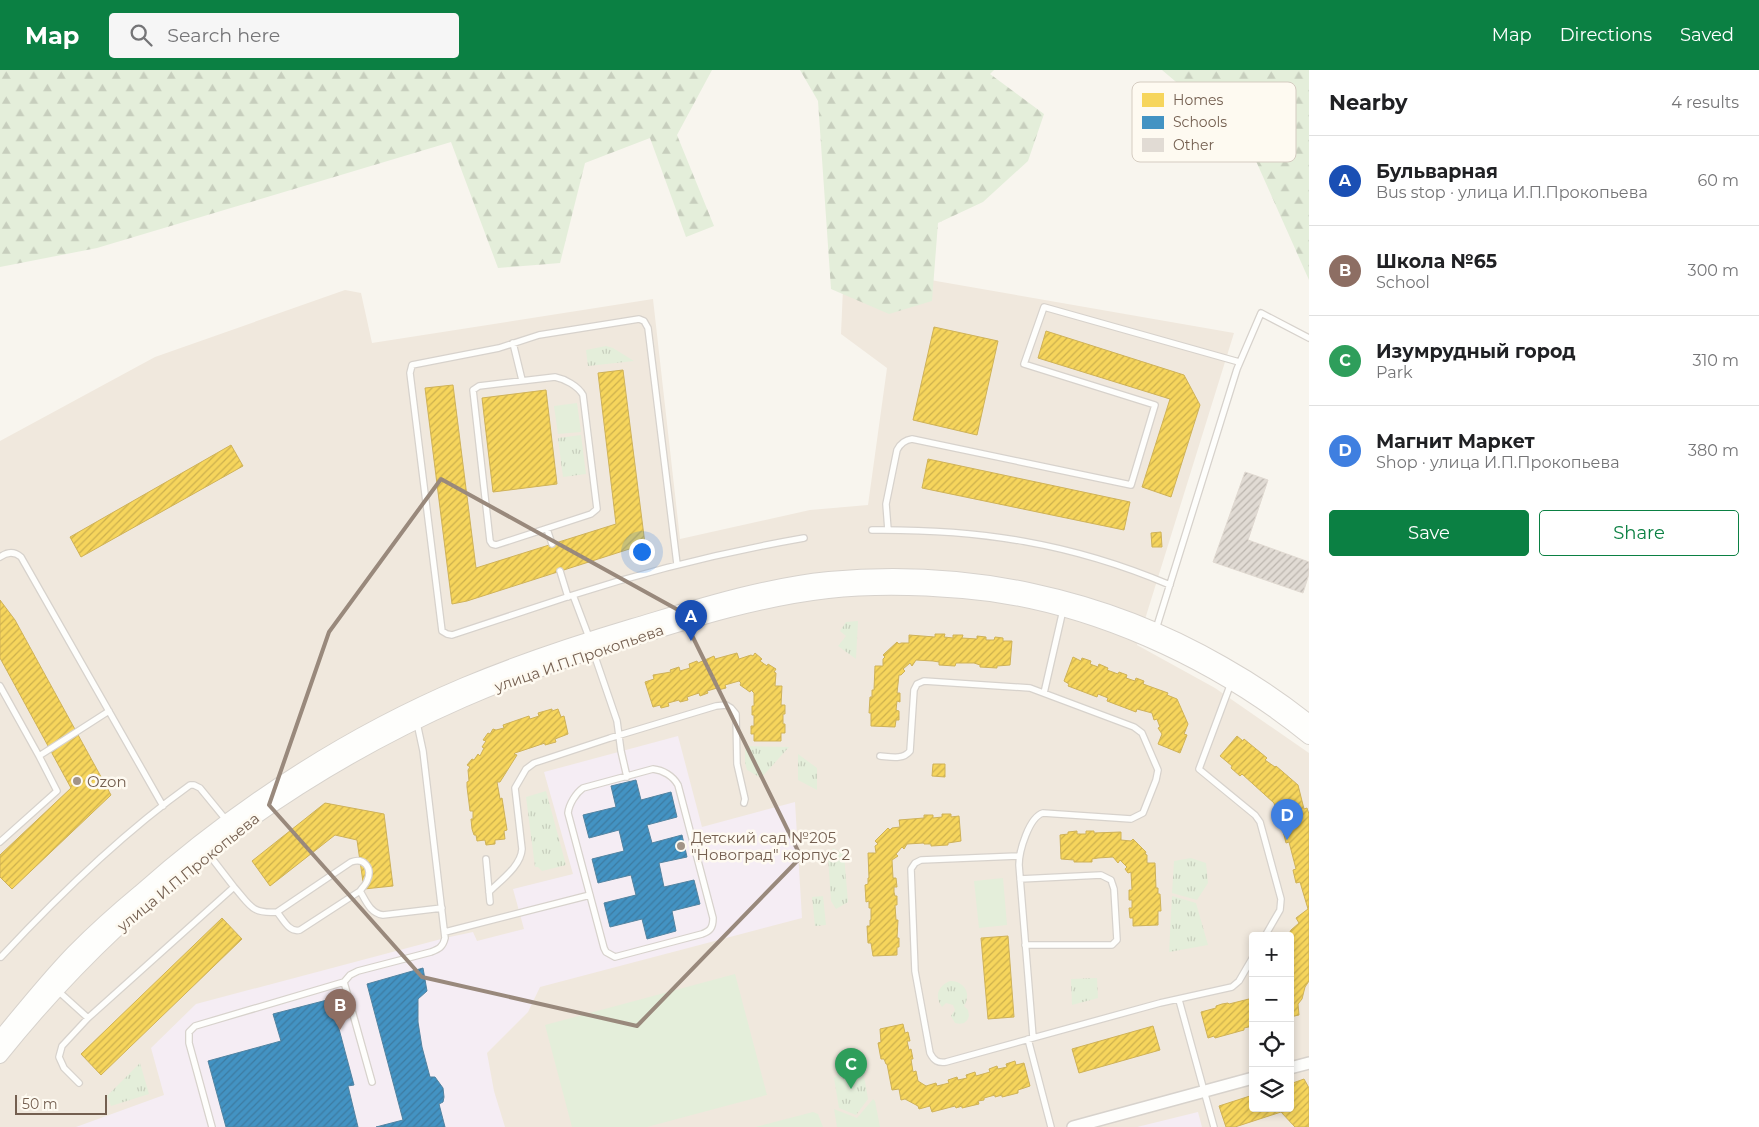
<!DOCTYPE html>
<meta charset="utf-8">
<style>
:root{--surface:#fff;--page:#f6f6f6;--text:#202124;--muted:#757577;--line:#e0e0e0;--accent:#0b8043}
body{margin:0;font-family:Montserrat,sans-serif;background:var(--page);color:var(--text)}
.controls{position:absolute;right:15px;bottom:15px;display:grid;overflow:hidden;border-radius:5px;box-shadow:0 2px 8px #0003}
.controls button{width:45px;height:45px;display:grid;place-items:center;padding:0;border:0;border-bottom:1px solid var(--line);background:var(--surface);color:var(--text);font:25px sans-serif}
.scale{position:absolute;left:15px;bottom:12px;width:92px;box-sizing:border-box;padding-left:5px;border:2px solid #745f50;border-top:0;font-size:14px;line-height:18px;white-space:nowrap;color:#745f50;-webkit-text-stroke:4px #fefaf1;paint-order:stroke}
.you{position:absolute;left:641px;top:481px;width:18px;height:18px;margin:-12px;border:4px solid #fff;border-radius:50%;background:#1a73e8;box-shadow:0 0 0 8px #1a73e833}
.badge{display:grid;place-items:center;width:32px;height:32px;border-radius:50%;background:var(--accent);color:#fff;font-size:16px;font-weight:700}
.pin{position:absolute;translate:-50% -41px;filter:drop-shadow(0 1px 2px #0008)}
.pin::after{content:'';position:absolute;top:26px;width:18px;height:15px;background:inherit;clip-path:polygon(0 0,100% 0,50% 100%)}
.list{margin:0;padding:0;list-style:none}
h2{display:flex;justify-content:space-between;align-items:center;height:65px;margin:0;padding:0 20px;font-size:21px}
h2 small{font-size:16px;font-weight:400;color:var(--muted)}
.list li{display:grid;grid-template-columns:32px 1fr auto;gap:15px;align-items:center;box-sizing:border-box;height:90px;padding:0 20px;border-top:1px solid var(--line)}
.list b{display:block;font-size:19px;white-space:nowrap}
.list p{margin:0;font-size:16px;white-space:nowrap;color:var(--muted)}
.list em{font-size:16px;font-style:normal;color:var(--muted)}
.actions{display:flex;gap:10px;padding:15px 20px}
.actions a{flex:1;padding:11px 0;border:1px solid var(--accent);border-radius:5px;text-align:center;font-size:18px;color:var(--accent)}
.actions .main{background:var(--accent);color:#fff}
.icon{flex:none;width:28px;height:28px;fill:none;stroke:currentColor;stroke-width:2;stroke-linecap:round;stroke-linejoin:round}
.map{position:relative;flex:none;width:1309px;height:1057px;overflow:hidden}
header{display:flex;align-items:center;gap:30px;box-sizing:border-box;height:70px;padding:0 25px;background:var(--accent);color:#fff}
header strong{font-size:24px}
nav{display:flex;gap:28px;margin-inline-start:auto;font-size:18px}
.search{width:350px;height:45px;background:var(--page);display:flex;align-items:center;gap:12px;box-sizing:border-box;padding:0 18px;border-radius:5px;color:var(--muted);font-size:19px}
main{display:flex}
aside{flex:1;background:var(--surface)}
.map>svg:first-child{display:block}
.residential{fill:#f0e8dd;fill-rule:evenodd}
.education{fill:#f5edf4}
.grass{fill:#e4eeda}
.forest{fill:url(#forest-firs)}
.park{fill:url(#park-tufts)}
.homes{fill:url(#homes-hatch);stroke:#cfb258}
.schools{fill:url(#schools-hatch);stroke:#5283a0}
.building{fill:url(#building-hatch);stroke:#e0d9d1}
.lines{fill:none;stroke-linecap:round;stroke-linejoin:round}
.service-casing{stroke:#d7d2cc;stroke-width:8}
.minor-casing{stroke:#d7d2cc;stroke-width:14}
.tertiary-casing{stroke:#d7d2cc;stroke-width:16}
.service{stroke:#fefefc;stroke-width:5.5}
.minor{stroke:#fefefc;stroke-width:11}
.tertiary{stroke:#fefefc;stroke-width:14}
.marked{fill:none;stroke:#99897c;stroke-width:4;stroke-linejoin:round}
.poi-dot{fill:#a29487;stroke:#fefaf1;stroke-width:2}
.labels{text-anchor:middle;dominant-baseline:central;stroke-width:5;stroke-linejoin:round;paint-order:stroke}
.street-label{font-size:15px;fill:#745f50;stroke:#fefaf1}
.poi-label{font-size:15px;fill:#745f50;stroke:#fefaf1;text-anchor:start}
.key{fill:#fefaf1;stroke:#d5ccc1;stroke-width:1}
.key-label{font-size:14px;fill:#745f50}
</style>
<header>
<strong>Map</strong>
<div class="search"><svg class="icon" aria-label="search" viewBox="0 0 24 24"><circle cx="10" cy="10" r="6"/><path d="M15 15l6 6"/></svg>Search here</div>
<nav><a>Map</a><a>Directions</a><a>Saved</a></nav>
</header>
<main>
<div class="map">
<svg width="1309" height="1057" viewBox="0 0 1309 1057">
<defs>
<pattern id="forest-firs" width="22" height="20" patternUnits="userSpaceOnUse" patternTransform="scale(1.25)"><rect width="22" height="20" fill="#e4eeda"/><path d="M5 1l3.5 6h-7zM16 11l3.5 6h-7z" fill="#c7cebd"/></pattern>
<pattern id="park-tufts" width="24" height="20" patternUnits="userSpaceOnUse" patternTransform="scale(1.25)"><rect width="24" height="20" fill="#e4eeda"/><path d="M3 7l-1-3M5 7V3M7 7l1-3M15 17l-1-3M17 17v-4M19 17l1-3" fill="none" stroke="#c7cebd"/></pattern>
<pattern id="homes-hatch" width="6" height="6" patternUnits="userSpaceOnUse" patternTransform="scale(1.25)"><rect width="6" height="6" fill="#f6d55c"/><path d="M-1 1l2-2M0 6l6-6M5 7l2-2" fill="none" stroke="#ccb04e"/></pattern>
<pattern id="schools-hatch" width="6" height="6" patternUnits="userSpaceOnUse" patternTransform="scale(1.25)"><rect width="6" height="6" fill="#4393c3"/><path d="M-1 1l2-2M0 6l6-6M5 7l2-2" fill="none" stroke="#3d7ba1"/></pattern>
<pattern id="building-hatch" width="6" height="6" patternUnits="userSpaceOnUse" patternTransform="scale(1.25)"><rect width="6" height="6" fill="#e1dbd4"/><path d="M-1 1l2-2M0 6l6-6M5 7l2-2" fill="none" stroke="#bbb5ae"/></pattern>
</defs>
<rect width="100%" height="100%" fill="#f8f5ee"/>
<path class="residential" d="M844,195L1234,263L1137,575L1215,618L1309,683V1057H0V371L155,287L345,220L361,223L372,273L653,229L680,469L810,440L868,435L887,298L841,264ZM1253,866H1290V1038H1253Z"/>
<path class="education" d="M678,666L702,757L795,732L802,848L540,917L528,942L487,983L494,1021L505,1057H76L164,1025L151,978L196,934L445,868L473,862L477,871L524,859L513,819L573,804L544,702Z
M1198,1042L1202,1057H1137Z"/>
<path class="grass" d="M577,333L581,362L558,364L554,336Z
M1003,808L1007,855L979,858L974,811Z
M735,904L767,1025L647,1057H572L545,955Z
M873,1029L875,1031L880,1057H837L834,1039L857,1048Z
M813,1042L818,1044L823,1057H755Z"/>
<path class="forest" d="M0,0H712L677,65L714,156L686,167L650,68L585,93L560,193L498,198L451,72L97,178L0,197Z
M800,0H994L990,4L1044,44L1028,91L983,132L938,153L932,231L889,244L831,219L818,31Z
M1162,0H1309V210L1248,73Z"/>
<path class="park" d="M606,276L613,278L634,291L588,296L586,280Z
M581,365L586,404L563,407L558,368Z
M858,551L856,589L838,576L846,566L840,561L846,552Z
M745,676L789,677L761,708L747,700L745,693Z
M798,684L817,698V720L798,710Z
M546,721L566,795L542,801L538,797H535L526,727Z
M833,778L844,784L848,832L836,839L831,831L828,787Z
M1191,788L1206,793L1208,813L1197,830L1172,823L1174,791Z
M823,826L826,855L815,856L812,827Z
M1172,826L1196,833L1208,875L1169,882Z
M1097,908L1098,928L1072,935L1071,909Z
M950,911C964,911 972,923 964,936L968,940L969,946C967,953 962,955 955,953L951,946L955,940L953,935L946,933L942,937C934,926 938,916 950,911Z
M140,993L149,1024L111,1036L107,1026Z
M848,995L863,1000L868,1029L856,1045L839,1038L834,1008Z"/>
<path class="homes" d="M934,257L998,271L977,365L913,350Z
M1046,261L1184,305L1200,335L1171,427L1142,417L1170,329L1038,288Z
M623,300L645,474L467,531L452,534L425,318L453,315L476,498L616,454L598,303Z
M546,320L557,414L493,422L482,328Z
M231,375L243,396L81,487L70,467Z
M928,389L1130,432L1124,460L922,418Z
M1161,462L1162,477H1152L1151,463Z
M0,530L15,550L111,725L12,819L0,807V785L71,718L0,588Z
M935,564H945L944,567L953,568V565H963L962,568L977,569V566L986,567V570H994L995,567L1003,568V571H1012L1010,595L997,596V598L980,597V595L974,593H956L955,596L939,595V592L933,591L916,590L912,596L910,593L903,599L905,601L901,605H899L897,623H900V632L897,631L896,640L899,641V650H896L895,657L871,656V643H869L870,627H872V620H874L875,596H883V589L885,587L883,585L897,572L899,574L901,573H909V565L935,567Z
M737,583L739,589L751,585L753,586L755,583L762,589L760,591L767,596L768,594L776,599L774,602L776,603L775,616H782L781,635H785V644H783V654H785V663H781V671H754V664H751V656H754V645H752V636H754V623L751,620L750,622L740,615L741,613L739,611L725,615L726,618L718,620L717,618L707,621L708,623L700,626L699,623L687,627L688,630L680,632L679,630L668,633L669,636L661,638L660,635L653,637L645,612L654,609L653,605L671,602L670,600L679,597L680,601L690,598L689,594L697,591L698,593L714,586L715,589Z
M1073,587L1081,591L1082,588L1091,591L1090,594L1098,597L1099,594L1108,598L1107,600L1118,604L1119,602L1127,605L1126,608L1135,611L1136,608L1144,611L1143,614L1168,623L1167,625L1177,629L1188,654L1184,664L1187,665L1180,683L1158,674L1162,664L1158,658L1160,657L1157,649L1154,650L1152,643L1137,639L1136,642L1107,631L1108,628L1098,624L1097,627L1068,616L1069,614L1064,611Z
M552,639V641L558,639L561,647L564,646L568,664L555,669L556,672L545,675V673L515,683L514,684L517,685L500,712H497L500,729L502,728L507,760L504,761L505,769L495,770V774L486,775L485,770L477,771L476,765H474L472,759L471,749H473V741H470L467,717V712L469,711L468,700L470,697L467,695L472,689L474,690L478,684L480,686L484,678L482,677L486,671L483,670L488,663L490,664L493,659L496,660L504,658L503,655L529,646L530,649L539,646L538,643Z
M1237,666L1243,671L1244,669L1267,688L1265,690L1275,697L1276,696L1298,715L1304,739L1307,738L1309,744V911L1305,917L1302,929L1298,934L1299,945L1290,947V866H1288L1291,860L1299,853L1296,848L1308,839L1300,812L1296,813L1293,800L1296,799L1289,772L1286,773L1283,761H1285L1281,745L1278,746L1274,733L1242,704L1240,706L1231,698L1232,696L1220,686Z
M933,694H945V707L932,706Z
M325,733L384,744L393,816L364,819L357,770L335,765L270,816L252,791Z
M942,744H951V747L959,746L961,771L948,773V775L931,776V774H924V773L907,774L904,779L902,777L896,784L898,786L892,790L893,808H896L897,817H894V822L895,826H897V835H895L896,850H898L897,868H899V877H897V885L873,886L871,873H868L867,856H870V850H871V838H869V831L866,832L865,815L868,814V808H869L868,783H876L875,776L878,774L875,771L888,758L890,760L892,758L900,757L899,750L924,748V745H933V748L942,747Z
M1077,761V764H1086V761H1094V763L1121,762V770L1131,771L1133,769L1146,782L1145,784L1147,785V793H1155L1156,818H1158V824H1160L1161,841H1158V855L1133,856V848H1130L1129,838H1132V830H1129V820H1132L1131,802L1128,803L1125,799L1127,797L1120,790L1118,793L1113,787L1098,788L1092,789V792H1074V790L1061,789L1060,765L1068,764V762Z
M222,848L242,869L101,1005L81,984Z
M1008,866L1014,947L988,949L981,868Z
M1253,928V956L1244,958V960L1215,968L1214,966L1208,968L1201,942L1216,938V936L1222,934L1228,933L1229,934Z
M903,954L905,963L908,962L910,971H907L909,980L911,979L913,989H911L913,1002L916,1001L918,1011L926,1016L936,1013L937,1016L949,1013L948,1010L957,1007L958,1010L967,1008L966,1005L975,1002L976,1006L990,1002L989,999L997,996L998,999L1007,997L1006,994L1015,991L1016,995L1024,993L1030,1016L1018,1020V1023L1002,1027V1025L995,1027V1025L984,1028V1030L978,1031L979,1034L962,1038V1036L956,1038L955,1036L932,1042L930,1036L919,1039L918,1036L905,1029L901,1030L899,1019L892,1020L887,994H886L884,989H881L878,973L881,972L880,959Z
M1153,956L1160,980L1079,1003L1072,979Z
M1304,1009L1309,1018V1057H1295L1281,1042L1235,1057H1226L1219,1036L1253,1025V1038H1290V1014Z"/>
<path class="schools" d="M636,710L641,730L671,722L677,747L647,755L652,773L682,765L687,787L659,793L664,817L694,810L700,834L672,841L676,861L647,869L642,849L610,857L604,833L636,825L631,805L598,813L592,789L624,781L619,760L589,768L583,745L616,737L611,716Z
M423,898L427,921L418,929V952L422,977L430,1007H435L443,1018L444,1027L443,1032L439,1034L445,1057H376L403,1050L367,914Z
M331,929L354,1015L348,1016L358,1057H226L208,991L281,971L273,944Z"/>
<path class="building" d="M1245,402L1268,410L1248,470L1309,492V504L1303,523L1213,492Z"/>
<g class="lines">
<defs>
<path id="service" d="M513,273L522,310
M555,307C565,309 578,316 583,325L597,439L591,444L496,475L492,474L490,471L473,320L479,316Z
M547,459L552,474
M872,460C979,459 1071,473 1170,515
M888,460L886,434L897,380C900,374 905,370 912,369L1131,415L1155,335L1024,294L1044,237L1239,292
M0,487C7,482 14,481 21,487L163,736
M560,501L568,527
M573,525C650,500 724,482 804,468
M1156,559L1237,299L1261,243L1309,268
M590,570L573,525L452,565L447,564L442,561L410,303L412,295L499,278L539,265L639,249L644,251L648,258L677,494
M593,581L617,651L621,681L627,707
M1231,613L1199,699L1255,745L1260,752L1281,829L1280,840L1265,866
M0,616L39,686
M1044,623L1063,540
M880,686C891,687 903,690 910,681L914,620L917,614L924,611L1030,618L1134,657L1142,663L1158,700L1156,710L1143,743L1131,749L1043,743C1029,747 1019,781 1019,795L1033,967
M653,699C663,700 673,706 678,715L713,848C713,858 710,861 702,864L615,887L606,882L604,878L568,743C569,734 576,723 583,718Z
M0,772L57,721L39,686L109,641
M1019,786L921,790L915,793L911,799L915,901L930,983C934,991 938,993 946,992L1160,933L1232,917L1239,911L1253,887
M486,789L490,832
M1020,809L1101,805L1111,810L1114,819L1117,870L1112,875H1025
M234,817C250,835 251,844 277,842L351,792C364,787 373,798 367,811C366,814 362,818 360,821C366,831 370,843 383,845L442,838
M489,822C501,810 521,796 522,779L515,718L526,699L534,693L610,668L716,636L726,635L731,638L736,644L737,694L745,729L744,733
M277,842C283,849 289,863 300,860L360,821
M445,862L590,825
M1,887C57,827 123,763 190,715H194L200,718L227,751
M344,912L372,1012
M57,920L88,948
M1179,930L1214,1057
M1028,969L1051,1057
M79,1013L64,998L59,987L62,976L88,948L234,817L207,782
M212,1057L189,973V962L195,956L344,912L350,905L358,901L431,882C439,879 443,877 445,868L423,681L417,653"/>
<path id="minor" d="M1290,998L1309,993
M1073,1057L1253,1008"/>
<path id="tertiary" d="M0,968C24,939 47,910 73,883C94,862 116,842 139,823C235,738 346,665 464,615C519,592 576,573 633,556C697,537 761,516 829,509C965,496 1104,525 1223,594C1253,611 1282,630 1309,652
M0,986C123,832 283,709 463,630C516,607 570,588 625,571C692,550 758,529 828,521C872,516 918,517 963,521C1086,531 1214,590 1309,667"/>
</defs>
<use href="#service" class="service-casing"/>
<use href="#minor" class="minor-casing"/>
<use href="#tertiary" class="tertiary-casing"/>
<use href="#service" class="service"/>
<use href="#minor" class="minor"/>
<use href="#tertiary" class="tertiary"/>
</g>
<path class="marked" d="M441,409L680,541L801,787L637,956L422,907L269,735L329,562Z"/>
<g class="poi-dot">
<circle cx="77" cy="711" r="5"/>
<circle cx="681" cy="776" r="5"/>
</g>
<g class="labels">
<g class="street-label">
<text transform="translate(579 588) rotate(-19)">улица И.П.Прокопьева</text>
<text transform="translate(188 802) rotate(-39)">улица И.П.Прокопьева</text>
</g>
<g class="poi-label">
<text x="87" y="711">Ozon</text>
<text x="691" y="767">Детский сад №205<tspan x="691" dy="17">"Новоград" корпус 2</tspan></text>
</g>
</g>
<rect x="1132" y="12" width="164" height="80" rx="8" class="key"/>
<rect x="1142" y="23" width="22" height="14" fill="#f6d55c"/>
<rect x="1142" y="46" width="22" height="13" fill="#4393c3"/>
<rect x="1142" y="68" width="22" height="14" fill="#e1dbd4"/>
<g class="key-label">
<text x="1173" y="35">Homes</text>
<text x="1173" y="57">Schools</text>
<text x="1173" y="80">Other</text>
</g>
</svg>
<div class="controls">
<button>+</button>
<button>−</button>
<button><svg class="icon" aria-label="locate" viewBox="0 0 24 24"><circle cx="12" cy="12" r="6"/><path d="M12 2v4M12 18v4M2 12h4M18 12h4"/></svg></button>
<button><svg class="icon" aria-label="layers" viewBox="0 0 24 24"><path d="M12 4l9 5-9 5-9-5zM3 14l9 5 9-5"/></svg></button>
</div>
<div class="scale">50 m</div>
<div class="you"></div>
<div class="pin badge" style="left:691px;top:571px;background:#1a4fb4">A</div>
<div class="pin badge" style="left:340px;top:960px;background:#8d6e63">B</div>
<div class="pin badge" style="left:851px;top:1019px;background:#2e9e5b">C</div>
<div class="pin badge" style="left:1287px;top:770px;background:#3f7fe0">D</div>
</div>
<aside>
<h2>Nearby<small>4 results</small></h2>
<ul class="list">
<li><span class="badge" style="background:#1a4fb4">A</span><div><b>Бульварная</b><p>Bus stop · улица И.П.Прокопьева</p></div><em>60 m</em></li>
<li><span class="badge" style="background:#8d6e63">B</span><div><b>Школа №65</b><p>School</p></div><em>300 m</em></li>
<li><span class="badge" style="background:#2e9e5b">C</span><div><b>Изумрудный город</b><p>Park</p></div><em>310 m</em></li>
<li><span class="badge" style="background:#3f7fe0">D</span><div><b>Магнит Маркет</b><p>Shop · улица И.П.Прокопьева</p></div><em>380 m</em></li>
</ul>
<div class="actions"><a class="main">Save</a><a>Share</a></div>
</aside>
</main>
